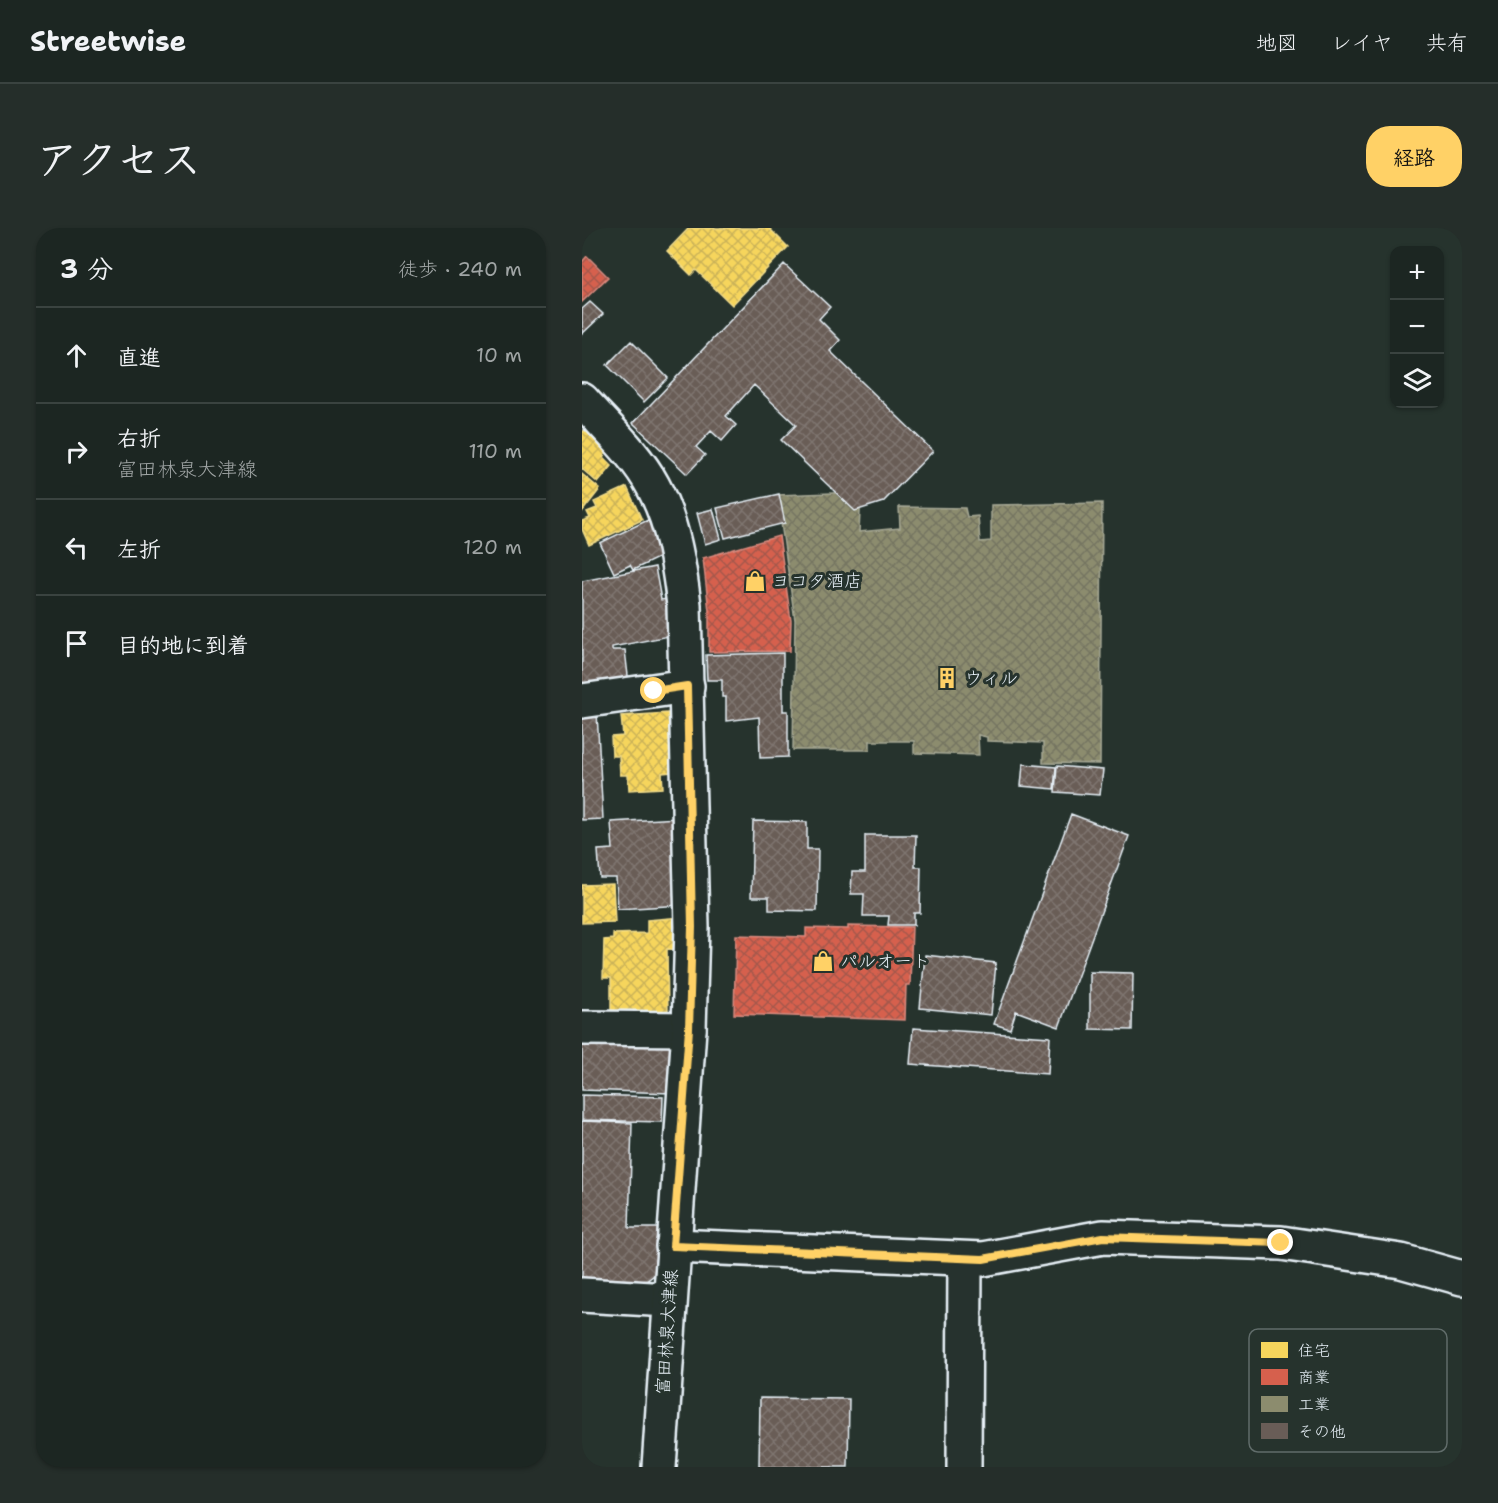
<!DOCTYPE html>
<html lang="ja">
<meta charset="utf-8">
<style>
:root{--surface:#1c2622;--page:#252e2a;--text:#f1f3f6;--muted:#a0a5a5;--line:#3a4340;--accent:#ffd166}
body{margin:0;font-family:"Shantell Sans","Klee One",sans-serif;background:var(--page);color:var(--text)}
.controls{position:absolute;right:18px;top:18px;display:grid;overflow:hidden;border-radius:12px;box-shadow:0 2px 4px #0004}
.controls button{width:54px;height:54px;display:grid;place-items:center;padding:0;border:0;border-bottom:2px solid var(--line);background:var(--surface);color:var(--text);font:30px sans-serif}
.stop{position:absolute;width:18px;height:18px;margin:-14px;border:4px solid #ffd166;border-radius:50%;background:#fff}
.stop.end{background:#ffd166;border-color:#fff;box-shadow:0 2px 6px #0008}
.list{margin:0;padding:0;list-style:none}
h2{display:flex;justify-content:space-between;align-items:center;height:78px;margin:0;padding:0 24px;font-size:26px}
h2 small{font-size:20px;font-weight:400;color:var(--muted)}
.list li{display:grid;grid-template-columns:39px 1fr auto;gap:18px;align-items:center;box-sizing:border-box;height:96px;padding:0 24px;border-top:2px solid var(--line)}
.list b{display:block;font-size:22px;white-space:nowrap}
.list p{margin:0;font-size:20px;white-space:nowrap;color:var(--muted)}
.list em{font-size:20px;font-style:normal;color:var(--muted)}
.icon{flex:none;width:33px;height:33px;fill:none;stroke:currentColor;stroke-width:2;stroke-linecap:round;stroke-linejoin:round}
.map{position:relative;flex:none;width:880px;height:1239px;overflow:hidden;border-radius:24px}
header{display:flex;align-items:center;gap:36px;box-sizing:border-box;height:84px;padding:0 30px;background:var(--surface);border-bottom:2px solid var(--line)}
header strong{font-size:28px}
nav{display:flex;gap:33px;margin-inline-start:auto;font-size:21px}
.intro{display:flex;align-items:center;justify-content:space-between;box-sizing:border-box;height:144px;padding:0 36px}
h1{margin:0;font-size:42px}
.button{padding:15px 27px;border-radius:24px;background:var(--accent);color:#111;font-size:21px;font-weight:700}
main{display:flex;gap:36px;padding:0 36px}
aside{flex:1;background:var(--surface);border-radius:24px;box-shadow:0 2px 4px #0004}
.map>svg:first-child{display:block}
.homes{fill:url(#homes-cross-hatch);stroke:#f2dd8b;stroke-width:1.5}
.shops{fill:url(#shops-cross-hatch);stroke:#db8c80;stroke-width:1.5}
.industry{fill:url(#industry-cross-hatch);stroke:#a8aa97;stroke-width:1.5}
.building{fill:url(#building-cross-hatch);stroke:#e8f1f8;stroke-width:1.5}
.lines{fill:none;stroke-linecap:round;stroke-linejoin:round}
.minor-casing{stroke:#e8f1f8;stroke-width:38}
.major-casing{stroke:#e8f1f8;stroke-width:38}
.minor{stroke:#26332d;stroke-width:33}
.major{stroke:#26332d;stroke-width:33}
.route{stroke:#ffd166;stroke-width:8}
.labels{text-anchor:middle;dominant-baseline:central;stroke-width:6;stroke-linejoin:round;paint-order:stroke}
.poi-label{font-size:18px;fill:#e8f1f8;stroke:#26332d;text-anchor:start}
.street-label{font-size:18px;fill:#e8f1f8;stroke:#26332d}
.key{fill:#26332d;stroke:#606c6a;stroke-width:1.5}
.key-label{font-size:16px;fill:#e8f1f8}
</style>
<header>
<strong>Streetwise</strong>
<nav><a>地図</a><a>レイヤ</a><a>共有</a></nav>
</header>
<div class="intro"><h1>アクセス</h1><a class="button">経路</a></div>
<main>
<aside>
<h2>3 分<small>徒歩 · 240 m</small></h2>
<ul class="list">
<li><svg class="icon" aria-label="ahead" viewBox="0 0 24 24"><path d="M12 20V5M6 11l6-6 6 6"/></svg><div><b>直進</b></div><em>10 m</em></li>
<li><svg class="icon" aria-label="right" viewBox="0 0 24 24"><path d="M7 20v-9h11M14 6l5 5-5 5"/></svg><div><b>右折</b><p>富田林泉大津線</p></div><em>110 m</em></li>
<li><svg class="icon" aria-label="left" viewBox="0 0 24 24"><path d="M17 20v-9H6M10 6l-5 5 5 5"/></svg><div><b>左折</b></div><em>120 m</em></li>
<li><svg class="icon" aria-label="arrive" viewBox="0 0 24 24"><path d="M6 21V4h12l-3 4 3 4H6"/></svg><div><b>目的地に到着</b></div></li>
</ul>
</aside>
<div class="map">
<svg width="880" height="1239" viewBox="0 0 880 1239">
<defs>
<pattern id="homes-cross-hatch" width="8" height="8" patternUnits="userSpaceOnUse" patternTransform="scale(1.5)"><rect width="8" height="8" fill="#f6d55c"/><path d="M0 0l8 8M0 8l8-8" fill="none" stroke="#cab258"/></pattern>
<pattern id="shops-cross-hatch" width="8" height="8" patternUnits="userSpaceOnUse" patternTransform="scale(1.5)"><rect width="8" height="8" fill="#d6604d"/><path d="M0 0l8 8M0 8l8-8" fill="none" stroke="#a4584c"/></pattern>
<pattern id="industry-cross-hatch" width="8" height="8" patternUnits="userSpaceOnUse" patternTransform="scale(1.5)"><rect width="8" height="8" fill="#8c8c6e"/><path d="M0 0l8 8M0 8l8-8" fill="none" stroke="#747461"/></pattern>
<pattern id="building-cross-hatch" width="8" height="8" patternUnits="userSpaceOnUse" patternTransform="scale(1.5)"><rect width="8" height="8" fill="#695d57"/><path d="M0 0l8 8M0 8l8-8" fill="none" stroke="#7e7570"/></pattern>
</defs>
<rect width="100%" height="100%" fill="#26332d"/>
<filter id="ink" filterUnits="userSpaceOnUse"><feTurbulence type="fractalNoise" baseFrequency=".0167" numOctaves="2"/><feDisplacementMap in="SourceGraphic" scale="12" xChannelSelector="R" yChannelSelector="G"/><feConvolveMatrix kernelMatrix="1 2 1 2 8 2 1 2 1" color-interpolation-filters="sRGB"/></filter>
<g filter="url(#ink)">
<path class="homes" d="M107,0H187L206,19L150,77L114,42L109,47L85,23Z
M4,200L27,221L21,229L30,238L16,255L0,241V205Z
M0,246L18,261L0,284Z
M45,259L60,292L7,317L0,301V293L8,290L5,284L15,280L12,274Z
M86,485L90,544L80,545L81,560L47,562L46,547H38L37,528H30L29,509L41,508L39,488Z
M31,656L33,694L0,695V657Z
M100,689L101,722L85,721L86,786L29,787V750H21L22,712L31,711V706L65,705V692Z"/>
<path class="shops" d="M5,28L26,49L0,74V34Z
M197,308L209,393L208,423L127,424V383L121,330Z
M266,698L330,699L328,757H324L323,792L152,786L154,707L224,709V700L266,701Z"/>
<path class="industry" d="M279,264L277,304L318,300L317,279L383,280L385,289L396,288L398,314L409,313V277L520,275L518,536L461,535V515L405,513V509L396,507L397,527L332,525V513H288V522H211L213,392L195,267Z"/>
<path class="building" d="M202,36L248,79L237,91L258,112L248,123L351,223L301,274L273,283L199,212L214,197L172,157L144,188L154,197L140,213L129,203L114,219L123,227L105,246L51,195Z
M8,74L21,86L0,106V81Z
M49,113L86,150L62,174L25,137Z
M197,266L203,295L143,310L135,280Z
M131,281L139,311L123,316L115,285Z
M66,292L82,327L51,342L48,337L32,345L18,315Z
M73,339L79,372L85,371L92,407L30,419V422H43L47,456L0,462V353Z
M201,425V483H206V529L178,530L177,489L144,493V469H140V452H125L124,427Z
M15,485L21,591L0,592V486Z
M441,536L474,539L472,561L439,558Z
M475,538L521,542L518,567L473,564Z
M489,586L547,608L477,799L434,783L428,801L412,796Z
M96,590L101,677L36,681L34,650H18L16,622L31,621L29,594Z
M171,593L225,594V621H236L235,683L187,682V669H169Z
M283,607H334L333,639H339L338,685H332V697H306L307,688H281L282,666H269L270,644H283Z
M343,727L414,735L409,787L338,780Z
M508,744L551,745L550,802L508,801Z
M331,800L468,809L466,846L328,836Z
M0,808L90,811L89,865L0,862Z
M0,867L81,869L80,894L0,892Z
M0,893L50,895L47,1000H81L76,1044L59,1057H43V1052L0,1050Z
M178,1170L267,1171L266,1239H177Z"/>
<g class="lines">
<defs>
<path id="minor" d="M0,473L105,458
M0,800L107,801
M91,1018L401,1031L521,1009L699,1015L819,1033L880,1050
M0,1067L87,1072
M382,1239L383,1031"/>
<path id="major" d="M0,172C24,199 54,226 71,258C91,295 97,336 102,377L110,699L107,801L77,1239"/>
</defs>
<use href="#minor" class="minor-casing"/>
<use href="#major" class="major-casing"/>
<use href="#minor" class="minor"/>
<use href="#major" class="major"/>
</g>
</g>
<g class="lines" filter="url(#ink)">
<path class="route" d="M72,463L105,458L110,699L107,801L91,1018L401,1031L521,1009L699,1015"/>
</g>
<defs>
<symbol id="shop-bare" viewBox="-9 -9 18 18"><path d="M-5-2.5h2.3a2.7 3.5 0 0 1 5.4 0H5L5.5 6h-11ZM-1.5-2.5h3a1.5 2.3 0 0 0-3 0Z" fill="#ffd166" stroke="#26332d" stroke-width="2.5" paint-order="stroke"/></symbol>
<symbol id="building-bare" viewBox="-9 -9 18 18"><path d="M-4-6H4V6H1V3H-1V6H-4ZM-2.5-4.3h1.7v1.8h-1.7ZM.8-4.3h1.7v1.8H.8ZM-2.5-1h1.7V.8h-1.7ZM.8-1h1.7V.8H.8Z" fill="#ffd166" stroke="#26332d" stroke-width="2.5" paint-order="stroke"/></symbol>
</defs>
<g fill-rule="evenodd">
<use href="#shop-bare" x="158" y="338" width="30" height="30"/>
<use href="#building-bare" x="350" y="435" width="30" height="30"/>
<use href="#shop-bare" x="226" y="718" width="30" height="30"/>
</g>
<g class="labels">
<g class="poi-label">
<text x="190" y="353">ヨコタ酒店</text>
<text x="382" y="450">ウィル</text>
<text x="258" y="733">パルオート</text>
</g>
<g class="street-label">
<text transform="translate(85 1104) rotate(-86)">富田林泉大津線</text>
</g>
</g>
<rect x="667" y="1101" width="198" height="123" rx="9" class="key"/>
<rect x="679" y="1114" width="27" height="16" fill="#f6d55c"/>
<rect x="679" y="1141" width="27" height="16" fill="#d6604d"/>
<rect x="679" y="1168" width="27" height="16" fill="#8c8c6e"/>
<rect x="679" y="1195" width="27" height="16" fill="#695d57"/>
<g class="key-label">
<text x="716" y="1128">住宅</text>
<text x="716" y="1155">商業</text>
<text x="716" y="1182">工業</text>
<text x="716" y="1209">その他</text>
</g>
</svg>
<div class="controls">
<button>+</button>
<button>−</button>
<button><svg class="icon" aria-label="layers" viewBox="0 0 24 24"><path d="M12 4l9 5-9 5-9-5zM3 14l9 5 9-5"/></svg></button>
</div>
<div class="stop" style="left:72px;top:463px"></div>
<div class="stop end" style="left:699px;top:1015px"></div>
</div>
</main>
